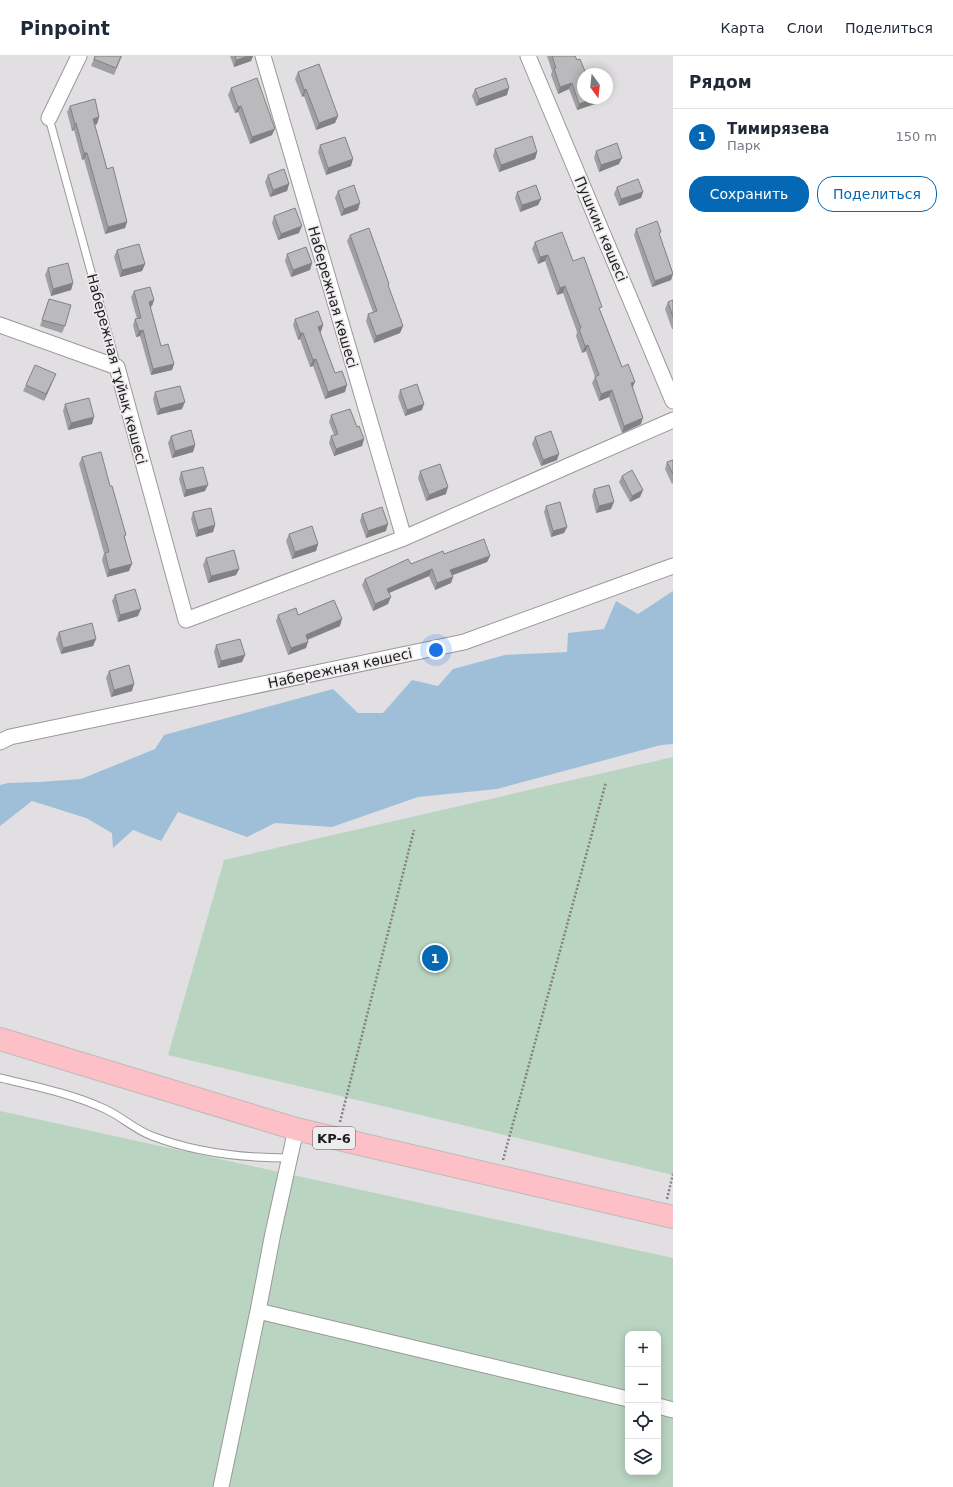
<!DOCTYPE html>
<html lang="ru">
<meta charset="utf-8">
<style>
:root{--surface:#fff;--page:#f2f2f3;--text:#1f2937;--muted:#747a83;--line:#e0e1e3;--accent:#0568b5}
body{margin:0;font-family:"DejaVu Sans",sans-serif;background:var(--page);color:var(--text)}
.controls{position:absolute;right:12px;bottom:12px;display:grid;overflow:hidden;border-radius:8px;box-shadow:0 2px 10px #0003}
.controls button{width:36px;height:36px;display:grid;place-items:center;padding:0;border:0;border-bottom:1px solid var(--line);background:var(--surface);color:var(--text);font:20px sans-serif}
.compass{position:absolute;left:577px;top:12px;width:36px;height:36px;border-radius:50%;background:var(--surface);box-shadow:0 2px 10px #0003;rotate:165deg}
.you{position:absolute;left:436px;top:594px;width:14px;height:14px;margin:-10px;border:3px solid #fff;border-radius:50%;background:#1a73e8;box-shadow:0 0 0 6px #1a73e833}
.badge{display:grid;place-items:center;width:26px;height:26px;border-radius:50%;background:var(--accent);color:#fff;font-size:13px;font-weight:700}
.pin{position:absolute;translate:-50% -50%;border:2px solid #fff;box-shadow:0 1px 4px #0006}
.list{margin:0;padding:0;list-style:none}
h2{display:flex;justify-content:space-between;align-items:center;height:52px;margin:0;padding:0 16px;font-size:17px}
h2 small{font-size:13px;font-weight:400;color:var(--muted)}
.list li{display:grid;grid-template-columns:26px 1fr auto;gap:12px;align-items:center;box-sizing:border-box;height:56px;padding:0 16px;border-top:1px solid var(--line)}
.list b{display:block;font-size:15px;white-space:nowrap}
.list p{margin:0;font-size:13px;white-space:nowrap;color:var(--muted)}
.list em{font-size:13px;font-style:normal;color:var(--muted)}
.actions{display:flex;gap:8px;padding:12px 16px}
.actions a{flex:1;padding:9px 0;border:1px solid var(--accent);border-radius:16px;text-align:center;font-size:14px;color:var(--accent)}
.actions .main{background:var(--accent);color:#fff}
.icon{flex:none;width:22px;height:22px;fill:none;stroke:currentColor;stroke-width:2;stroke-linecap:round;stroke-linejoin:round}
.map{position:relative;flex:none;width:673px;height:1431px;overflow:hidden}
header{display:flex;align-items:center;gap:24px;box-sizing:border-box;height:56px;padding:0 20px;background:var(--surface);border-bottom:1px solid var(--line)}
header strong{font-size:19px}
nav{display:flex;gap:22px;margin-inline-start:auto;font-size:14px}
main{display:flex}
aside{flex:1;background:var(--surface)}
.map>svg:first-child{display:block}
.green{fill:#b9d4c1;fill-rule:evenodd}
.water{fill:#9fbfd8}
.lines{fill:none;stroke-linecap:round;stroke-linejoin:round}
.service-casing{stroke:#9b989a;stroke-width:9}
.minor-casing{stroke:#9b989a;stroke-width:17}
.trunk-casing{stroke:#bcbbbc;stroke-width:24}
.path{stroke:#828082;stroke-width:2.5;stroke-dasharray:2 2;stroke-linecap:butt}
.service{stroke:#fff;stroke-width:7}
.minor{stroke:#fff;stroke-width:15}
.trunk{stroke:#fcc0c6;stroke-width:22}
.wall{fill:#a09fa2}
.shaded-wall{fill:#828284}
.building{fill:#bab9bc;stroke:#828284}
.labels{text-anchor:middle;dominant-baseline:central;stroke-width:3.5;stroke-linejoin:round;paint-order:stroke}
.shield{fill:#efecef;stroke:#5d5b5d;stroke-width:1}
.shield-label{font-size:13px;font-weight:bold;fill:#1e1d1e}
.street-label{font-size:14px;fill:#1e1d1e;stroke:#efecef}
</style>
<header>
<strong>Pinpoint</strong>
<nav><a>Карта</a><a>Слои</a><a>Поделиться</a></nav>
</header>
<main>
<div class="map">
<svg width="673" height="1431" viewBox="0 0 673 1431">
<rect width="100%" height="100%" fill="#e2dfe2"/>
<path class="green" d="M673,701V1119L168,999L224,804Z
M0,1055L673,1202V1431H0ZM628,1278H658V1416H628Z"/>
<path class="water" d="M673,535V688L661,689L497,733L418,741L332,771L275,767L247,781L178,756L161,785L133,774L113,792L112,777L86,762L32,745L0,770V729L8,727L39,726L81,723L155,693L164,679L333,633L358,657H383L412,624L438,630L453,613L505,599L567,596L568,577L604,573L616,545L638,558Z"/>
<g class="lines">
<defs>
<path id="service" d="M49,62L117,311
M0,1022C34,1030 73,1038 105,1053C121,1060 135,1074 152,1080C196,1097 242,1102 289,1102"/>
<path id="minor" d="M263,0L404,482
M528,0L673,345
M49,62L79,0
M0,269L117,311L186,564L404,482L673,364
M0,686L10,681L464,586L673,510
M258,1255L628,1343
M658,1350L673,1354
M221,1431L258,1255L273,1177L296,1073"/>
<path id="trunk" d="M0,983L296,1073L673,1161"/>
</defs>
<use href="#service" class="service-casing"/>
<use href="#minor" class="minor-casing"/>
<use href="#trunk" class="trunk-casing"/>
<path class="path" d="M340,1066L414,774
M503,1104L606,726
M667,1143L673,1118"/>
<use href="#service" class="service"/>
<use href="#minor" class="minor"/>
<use href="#trunk" class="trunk"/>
</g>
<path class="wall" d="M95,0H122L114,19L91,10Z
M230,0H253L251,5L234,11Z
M547,0H575L577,4L583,42H600L598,47L577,54L569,33L558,38L551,19L552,15Z
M298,16L338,60L335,67L316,74L304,40L302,41L295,23Z
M231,32L272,79L250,88L238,56L235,57L228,39Z
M475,33L507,39L476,50L472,40Z
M70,50L99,61L97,68L95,69L107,113L127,166L125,172L105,178L84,103L82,104L74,74L72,75L67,56Z
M320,89L351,110L326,119L318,96Z
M495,93L537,96L535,103L499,116L493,100Z
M596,95L619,108L599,116L594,102Z
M268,119L289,128L287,135L270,141L265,126Z
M617,131L643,136L641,142L619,150L614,138Z
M338,135L358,154L341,160L335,142Z
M517,136L541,143L538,149L520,156L515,142Z
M274,160L299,177L278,184L272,167Z
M636,173L660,180L673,217L671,224L652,231L634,179Z
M350,179L388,231L403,270L400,277L374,287L366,265L368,258L373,256L347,185Z
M535,186L573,205L600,255L622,311L632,332L641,368L622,377L609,341L599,345L592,327L595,321L586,295L582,297L576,280L577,276L563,237L557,239L545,205L538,208L532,193Z
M117,194L145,208L142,215L120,221L114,201Z
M287,198L312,207L310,214L291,221L285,205Z
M48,212L73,227L71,234L51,240L45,219Z
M134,235L154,244L152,250L150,251L161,290L174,308L172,314L151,319L140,280L136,281L133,269L135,263H137L131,241Z
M49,243L65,270L62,277L40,270Z
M673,244V273H672L665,253L668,246Z
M295,263L323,269L320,276L335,317L345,336L325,343L313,310L310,311L300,283L298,284L293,269Z
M53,325L44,345L23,335L26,329Z
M400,334L422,354L405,360L398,341Z
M155,336L182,353L157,359L153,343Z
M65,348L92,368L68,374L63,355Z
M331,359L357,371L364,383L362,390L334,400L329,387L331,380L334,379L329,366Z
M171,380L195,389L193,396L172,402L168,387Z
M535,381L557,404L541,410L532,388Z
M82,401L110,430L125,482L129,515L107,521L102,504L104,497L79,408Z
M673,404V427L672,428L665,413L667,406Z
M420,415L446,438L426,445L418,422Z
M181,416L205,435L184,441L179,423Z
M622,420L643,434L640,441L630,446L619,426Z
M594,433L611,453L596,457L592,440Z
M546,450L567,471L564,477L551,481L544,456Z
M193,456L215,469L213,476L196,481L191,463Z
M362,458L386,475L366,482L360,465Z
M289,478L318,488L316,495L292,503L286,485Z
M444,498L490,500L487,506L452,519L453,521L451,527L435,534L429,520L389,537L388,548L373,555L362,529L365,523Z
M206,502L239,513L236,519L208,527L203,509Z
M115,539L138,560L118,566L112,545Z
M278,559H298L340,570L308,584L306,592L288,599L276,565Z
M59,576L96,583L93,590L61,598L56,583Z
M216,589L245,599L242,606L218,612L214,596Z
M109,615L132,635L111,641L106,622Z"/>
<path class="shaded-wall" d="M249,0H253L251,5L234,11L236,4Z
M572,27L569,33L558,38L560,31Z
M509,32L507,39L476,50L479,43Z
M306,33L304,40L302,41L304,34Z
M595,42H600L598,47L577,54L579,48Z
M241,50L238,56L235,57L238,51Z
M338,60L335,67L316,74L319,67Z
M99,61L97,68L91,70L93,63Z
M76,67L74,74L72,75L75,68Z
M275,73L272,79L250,88L252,81Z
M537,96L535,103L499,116L501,109Z
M84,97H87L84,103L82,104Z
M622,102L619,108L599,116L601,109Z
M353,103L351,110L326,119L328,112Z
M289,128L287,135L270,141L273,134Z
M643,136L641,142L619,150L621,143Z
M541,143L538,149L520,156L522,149Z
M360,147L358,154L341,160L344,153Z
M127,166L125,172L105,178L108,171Z
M302,170L299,177L278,184L281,178Z
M548,199L545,205L538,208L540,201Z
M312,207L310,214L291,221L293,214Z
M145,208L142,215L120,221L122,214Z
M673,218L671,224L652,231L655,225Z
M73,227L71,234L51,240L53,233Z
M565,230L563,237L557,239L560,232Z
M154,244L152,250L147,252L149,246Z
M323,269L321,276L316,278L318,271Z
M403,270L400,277L374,287L376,280Z
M143,274L140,280L136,281L139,275Z
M300,277H303L300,283L298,284Z
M588,289L586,295L582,297L585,290Z
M316,303L313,310L310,311L313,304Z
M174,308L172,314L151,319L153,313Z
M56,318L53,325L44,345L46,338Z
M635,326L632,333L631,327Z
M347,329L345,336L325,343L328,336Z
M612,334L609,341L599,345L601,338Z
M185,346L182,353L157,359L160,353Z
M424,348L422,354L405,360L407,354Z
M94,361L92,368L68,374L71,367Z
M643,362L641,368L622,377L624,370Z
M364,383L362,390L334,400L336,393Z
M195,389L193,396L172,402L175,395Z
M559,398L557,404L541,410L543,404Z
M208,429L205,435L184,441L186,434Z
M448,431L446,438L426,445L429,439Z
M643,434L640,441L630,446L632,440Z
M614,446L611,453L596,457L599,450Z
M388,468L386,475L366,482L368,475Z
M215,469L213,476L196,481L198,474Z
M567,471L564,477L551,481L553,475Z
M318,488L316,495L292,503L295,496Z
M490,500L487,506L448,521L450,514Z
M132,508L129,515L107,521L109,514Z
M239,513L236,519L208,527L211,520Z
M432,513L429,520L384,539L387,533Z
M453,521L451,527L435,534L437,527Z
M391,541L388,548L373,555L375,548Z
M141,553L138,560L118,566L120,559Z
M342,563L340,570L303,585L306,579Z
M96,583L93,590L61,598L63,592Z
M308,586L306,592L288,599L291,592Z
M245,599L242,606L218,612L221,605Z
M134,628L132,635L111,641L114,634Z"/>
<path class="building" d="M95,0H121L116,12L94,3Z
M235,0H249L236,4Z
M552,0H575L577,4L580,3L586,18H583V42H595L579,48L572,27L560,31L554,12H556Z
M319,8L338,60L319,67L306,33L304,34L298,16Z
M257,22L275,73L252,81L241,50L238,51L231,32Z
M506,22L509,32L479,43L475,33Z
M95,43L99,61L93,63L107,113L113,111L127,166L108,171L87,97H84L76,67L75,68L70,50Z
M532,80L537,96L501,109L495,93Z
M345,81L353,103L328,112L320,89Z
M617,87L622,102L601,109L596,95Z
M284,113L289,128L273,134L268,119Z
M638,123L643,136L621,143L617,131Z
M354,129L360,147L344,153L338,135Z
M536,129L541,143L522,149L517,136Z
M295,152L302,170L281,178L274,160Z
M657,165L661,176L659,177L673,218L655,225L636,173Z
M369,172L389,228L388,229L403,270L376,280L368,258L377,255L350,179Z
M562,176L573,205L584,201L602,251L599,252L622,311L628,308L635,326L631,327L643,362L624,370L612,334L601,338L595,321L599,319L588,289L585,290L579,273L581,272L565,230L560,232L548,199L540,201L535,186Z
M139,188L145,208L122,214L117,194Z
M306,191L312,207L293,214L287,198Z
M68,207L73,227L53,233L48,212Z
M150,231L154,244L149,246L161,290L168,288L174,308L153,313L143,274L139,275L135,263L141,262L134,235Z
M49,243L71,249L65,270L42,264Z
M673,244V261L668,246Z
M318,255L323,269L318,271L335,317L342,315L347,329L328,336L316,303L313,304L303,277H300L295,263Z
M35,309L56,318L46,338L26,329Z
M417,328L424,348L407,354L400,334Z
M180,330L185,346L160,353L155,336Z
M89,342L94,361L71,367L65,348Z
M350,353L357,371L359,370L364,383L336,393L331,380L338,378L331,359Z
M191,374L195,389L175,395L171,380Z
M551,375L559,398L543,404L535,381Z
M101,396L110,430H112L126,479L124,480L132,508L109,514L105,497L109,496L82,401Z
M673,404V418L667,406Z
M440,408L448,431L429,439L420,415Z
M203,411L208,429L186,434L181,416Z
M632,414L643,434L632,440L622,420Z
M609,429L614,446L599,450L594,433Z
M560,446L567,471L553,475L546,450Z
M382,451L388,468L368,475L362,458Z
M211,452L215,469L198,474L193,456Z
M312,470L318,488L295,496L289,478Z
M484,483L490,500L450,514L453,521L437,527L432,513L387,533L391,541L375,548L365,523L408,503L411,508L443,495L444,498Z
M234,494L239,513L211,520L206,502Z
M135,533L141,553L120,559L115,539Z
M334,544L342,563L306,579L308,586L291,592L278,559L296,552L298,559Z
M92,567L96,583L63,592L59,576Z
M240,583L245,599L221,605L216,589Z
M129,609L134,628L114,634L109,615Z"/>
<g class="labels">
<rect class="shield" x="313" y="1071" width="42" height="22" rx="3"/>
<g class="shield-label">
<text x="334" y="1082">KP-6</text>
</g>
<g class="street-label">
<text transform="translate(601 173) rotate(67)">Пушкин көшесі</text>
<text transform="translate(333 241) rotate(74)">Набережная көшесі</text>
<text transform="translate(117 313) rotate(75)">Набережная тұйық көшесі</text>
<text transform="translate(340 612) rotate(-12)">Набережная көшесі</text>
</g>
</g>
</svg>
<div class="controls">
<button>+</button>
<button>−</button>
<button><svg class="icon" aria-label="locate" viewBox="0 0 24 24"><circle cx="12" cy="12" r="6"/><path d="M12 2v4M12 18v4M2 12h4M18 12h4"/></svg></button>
<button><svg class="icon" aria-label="layers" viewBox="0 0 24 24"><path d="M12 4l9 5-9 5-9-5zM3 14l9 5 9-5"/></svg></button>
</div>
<svg class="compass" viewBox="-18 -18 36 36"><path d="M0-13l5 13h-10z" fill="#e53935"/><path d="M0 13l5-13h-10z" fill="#747a83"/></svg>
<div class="you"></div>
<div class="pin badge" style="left:435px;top:902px">1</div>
</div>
<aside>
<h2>Рядом<small></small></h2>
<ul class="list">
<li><span class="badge">1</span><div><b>Тимирязева</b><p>Парк</p></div><em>150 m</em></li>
</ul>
<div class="actions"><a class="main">Сохранить</a><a>Поделиться</a></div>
</aside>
</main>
